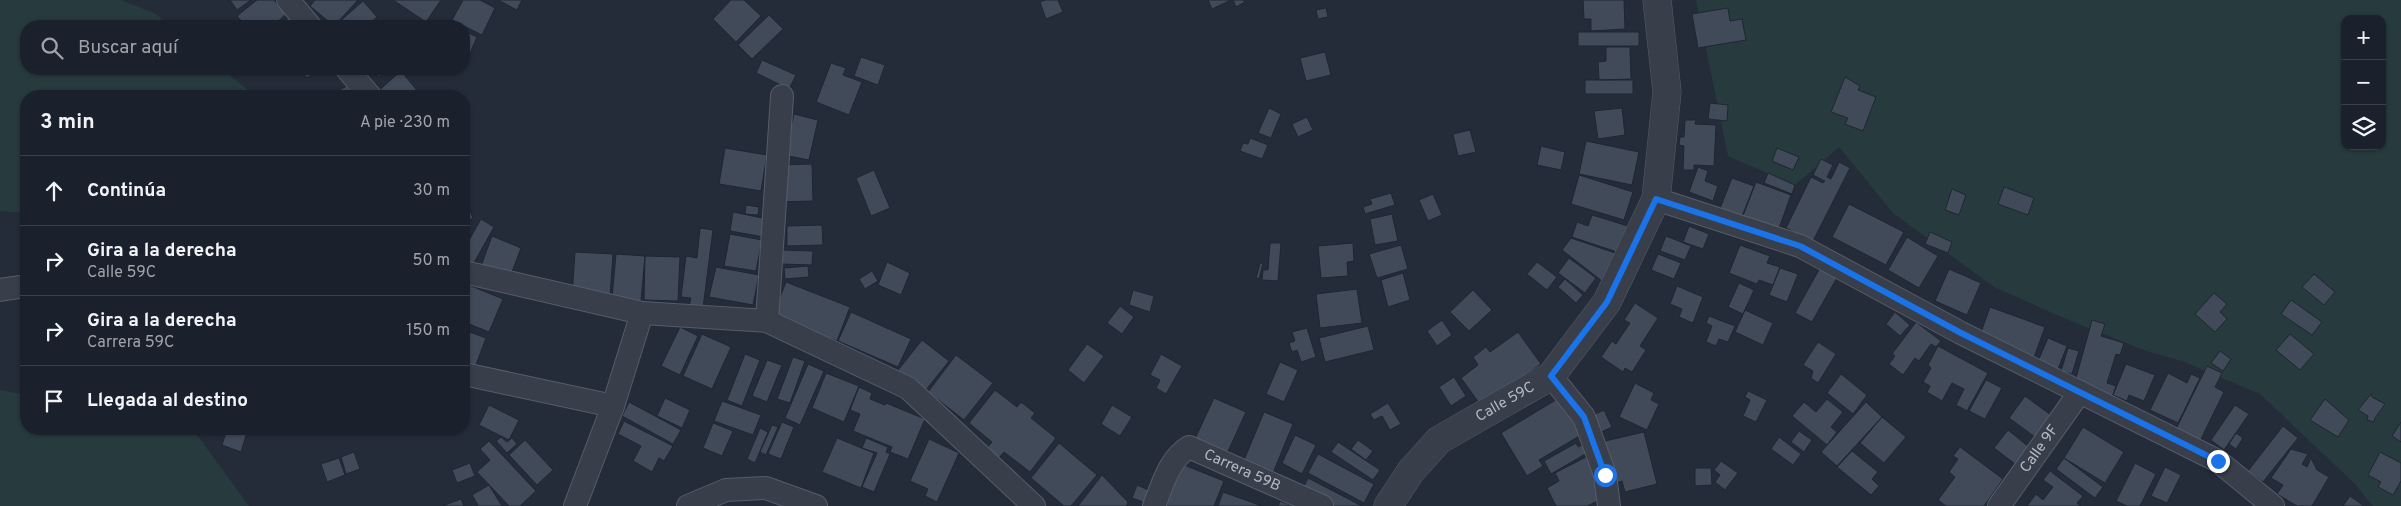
<!DOCTYPE html>
<html lang="es">
<meta charset="utf-8">
<style>
:root{--surface:#1b212c;--page:#242934;--text:#f1f3f6;--muted:#a0a3a9;--line:#393e48}
body{margin:0;font-family:Overpass,sans-serif;background:var(--page);color:var(--text)}
.controls{position:absolute;right:15px;top:15px;display:grid;overflow:hidden;border-radius:10px;box-shadow:0 1px 4px #0004}
.controls button{width:45px;height:45px;display:grid;place-items:center;padding:0;border:0;border-bottom:1px solid var(--line);background:var(--surface);color:var(--text);font:25px sans-serif}
.stop{position:absolute;width:15px;height:15px;margin:-11px;border:4px solid #1a73e8;border-radius:50%;background:#fff}
.stop.end{background:#1a73e8;border-color:#fff;box-shadow:0 1px 5px #0008}
.list{margin:0;padding:0;list-style:none}
h2{display:flex;justify-content:space-between;align-items:center;height:65px;margin:0;padding:0 20px;font-size:21px}
h2 small{font-size:16px;font-weight:400;color:var(--muted)}
.list li{display:grid;grid-template-columns:32px 1fr auto;gap:15px;align-items:center;box-sizing:border-box;height:70px;padding:0 20px;border-top:1px solid var(--line)}
.list b{display:block;font-size:19px;white-space:nowrap}
.list p{margin:0;font-size:16px;white-space:nowrap;color:var(--muted)}
.list em{font-size:16px;font-style:normal;color:var(--muted)}
.icon{flex:none;width:28px;height:28px;fill:none;stroke:currentColor;stroke-width:2;stroke-linecap:round;stroke-linejoin:round}
.map{position:relative;flex:none;width:2401px;height:506px;overflow:hidden}
.search{position:absolute;background:var(--surface);box-shadow:0 1px 4px #0004;left:20px;top:20px;width:450px;height:55px;display:flex;align-items:center;gap:12px;box-sizing:border-box;padding:0 18px;border-radius:20px;color:var(--muted);font-size:19px}
.panel{position:absolute;background:var(--surface);box-shadow:0 1px 4px #0004;left:20px;top:90px;width:450px;height:345px;border-radius:20px}
.map>svg:first-child{display:block}
.green{fill:#273a3d;fill-rule:evenodd}
.building{fill:#414a59;stroke:#1f2632}
.lines{fill:none;stroke-linecap:round;stroke-linejoin:round}
.minor-casing{stroke:#565c69;stroke-width:24}
.tertiary-casing{stroke:#565c69;stroke-width:29}
.minor{stroke:#383f4b;stroke-width:22}
.tertiary{stroke:#383f4b;stroke-width:28}
.route{stroke:#1a73e8;stroke-width:6}
.labels{text-anchor:middle;dominant-baseline:central;stroke-width:5;stroke-linejoin:round;paint-order:stroke}
.street-label{font-size:15px;fill:#b3b9c6;stroke:#1d2430}
</style>
<div class="map">
<svg width="2401" height="506" viewBox="0 0 2401 506">
<rect width="100%" height="100%" fill="#242c3a"/>
<path class="green" d="M0,0H121L156,14L171,26H26V69H222L255,96H26V213L0,211Z
M1696,0H2401V506H2373L2355,484L2260,394L2182,361L2146,351L2066,319L1994,287L1893,213L1839,147L1795,185L1728,156ZM2345,19H2382V146H2345Z
M0,390L26,395V429H181L195,432L249,506H0Z"/>
<path class="building" d="M230,0H251L237,10Z
M257,0H274L286,14L273,26H246L237,16Z
M315,0H358L334,26L310,6Z
M393,0H441L426,22Z
M463,0H480L495,8L482,35L452,20Z
M498,0H522L517,10Z
M731,0H744L761,16L736,42L713,19Z
M1045,0H1058L1063,12L1046,19L1040,2Z
M1208,0H1231L1212,9Z
M1233,0H1243L1245,2L1236,7Z
M1583,0H1624L1625,29L1591,31V19H1584Z
M363,1L377,17L367,26H341L338,23Z
M1326,8L1328,17L1318,19L1316,10Z
M1728,8L1730,21L1742,19L1746,40L1698,48L1692,14Z
M769,15L783,29L752,59L738,45Z
M291,16L299,26H278Z
M464,31L477,37L466,63L464,62Z
M1578,32H1639V46H1578Z
M1606,47H1630L1631,79L1599,80L1598,62L1606,61Z
M1325,52L1331,75L1306,81L1300,58Z
M861,57L885,65L878,85L854,76Z
M762,60L796,75L789,89L756,73Z
M831,63L846,68L843,75L862,82L849,115L816,102Z
M284,69H297L289,75Z
M300,69H319L307,78Z
M372,69H388L379,77Z
M401,71L420,94L417,96H379L376,93Z
M1845,77L1860,86L1858,90L1876,97L1863,131L1845,124L1848,118L1831,112Z
M1585,80H1633V94H1585Z
M347,86L352,96H327Z
M1710,103L1728,105L1727,121L1708,119Z
M1269,108L1281,114L1271,138L1258,133Z
M1622,108L1625,135L1598,139L1594,111Z
M794,114L818,120L809,160L784,155Z
M1307,117L1313,130L1298,137L1292,124Z
M1685,120H1696L1695,124L1716,125L1714,166L1694,165V170H1683L1684,146L1679,145L1680,137H1684Z
M1470,130L1476,152L1458,156L1453,134Z
M1250,138L1268,145L1262,159L1240,151L1243,143L1248,144Z
M1586,141L1639,152L1632,185L1579,174Z
M1541,146L1565,152L1561,170L1537,165Z
M725,148L767,155L761,191L719,184Z
M1777,148L1799,157L1793,170L1772,161Z
M1821,159L1833,165L1827,177L1831,179L1839,162L1850,168L1811,245L1798,234L1786,228L1811,177L1823,183L1825,181L1813,175Z
M812,164L813,201L780,202L779,165Z
M1698,167L1708,171L1705,181L1718,186L1713,201L1689,192Z
M874,170L890,208L871,216L856,178Z
M1768,173L1795,185L1792,194L1764,183Z
M1579,175L1633,192L1624,220L1571,204Z
M1732,178L1754,186L1739,224L1717,216Z
M1756,182L1791,195L1777,234L1741,221Z
M2004,187L2034,198L2028,215L1998,204Z
M1952,189L1966,195L1959,215L1945,210Z
M1391,193L1395,205L1365,214L1363,207L1372,204L1370,199Z
M1433,194L1442,215L1428,221L1419,200Z
M464,197L473,218L464,223Z
M1849,204L1904,232L1886,265L1832,237Z
M746,205L759,207L758,215L745,214Z
M733,212L767,219L764,237L730,231Z
M1392,214L1398,241L1375,245L1370,219Z
M1592,215L1628,226L1620,253L1572,237L1577,222L1588,226Z
M481,219L494,227L470,270L464,266V249Z
M822,225L823,245L787,246V226Z
M1689,226L1709,234L1703,249L1683,242Z
M700,228L713,230L703,308L689,306L691,298L681,297L686,256L697,258Z
M1930,232L1952,242L1948,253L1925,244Z
M730,234L762,240L756,271L724,266Z
M492,236L521,248L510,277L481,266Z
M1666,236L1691,246L1685,260L1660,251Z
M1907,237L1938,256L1919,288L1888,270Z
M1571,238L1621,255L1602,281L1562,250Z
M1270,243H1281L1278,281L1262,280L1263,270H1268Z
M1353,243L1354,261L1347,262L1348,276L1321,278L1318,246Z
M1401,245L1408,269L1377,278L1369,254Z
M1740,245L1770,256L1767,263L1780,267L1773,285L1759,280L1757,284L1729,273Z
M783,250L813,251L812,265L782,264Z
M575,252L613,254L610,298L572,296Z
M616,254L645,256L641,301L612,298Z
M1658,254L1681,263L1674,279L1651,270Z
M645,256L680,257L678,301L644,300Z
M1569,258L1596,278L1585,293L1558,273Z
M887,262L910,273L901,295L878,285Z
M1537,262L1557,277L1547,290L1527,274Z
M1260,263H1263L1259,279L1256,278Z
M1822,264L1839,274L1812,322L1795,313Z
M808,266L809,277L785,279L784,268Z
M716,267L759,275L753,305L709,297Z
M1780,268L1798,274L1787,302L1769,295Z
M1949,269L1981,283L1967,315L1935,301Z
M872,271L878,281L865,289L859,279Z
M1403,273L1410,300L1388,307L1381,280Z
M2314,274L2335,292L2324,305L2302,287Z
M1565,279L1583,295L1576,303L1558,287Z
M786,282L850,307L837,341L772,317Z
M464,283L503,299L489,332L464,322Z
M1739,283L1754,290L1743,314L1728,307Z
M1677,286L1703,297L1693,323L1679,317L1682,309L1670,304Z
M1357,289L1362,323L1320,328L1316,294Z
M1133,290L1154,296L1150,312L1129,305Z
M1473,290L1492,310L1469,331L1450,312Z
M2214,293L2227,304L2220,312L2227,319L2215,332L2195,314Z
M2291,300L2322,322L2312,335L2281,314Z
M1635,303L1658,318L1640,346L1646,350L1632,372L1625,368L1623,372L1601,357L1612,341L1616,344L1630,323L1624,320Z
M1120,306L1134,317L1122,334L1107,323Z
M1990,307L2045,327L2033,360L1978,341Z
M1745,310L1773,323L1763,345L1735,332Z
M851,312L911,339L898,367L838,341Z
M1895,312L1910,325L1900,336L1886,324Z
M1709,316L1735,326L1728,342L1719,339L1716,346L1706,342L1712,326L1706,323Z
M1442,320L1452,335L1437,346L1427,331Z
M2092,320L2105,324L2101,336L2124,343L2120,355L2116,354L2107,383L2116,386L2111,400L2076,378Z
M1916,322L1941,341L1936,347L1931,344L1919,361L1915,358L1903,375L1889,364L1895,356L1892,354Z
M1368,326L1374,350L1325,362L1319,338Z
M680,327L698,336L680,375L661,366Z
M1307,328L1316,357L1301,362L1297,350L1292,352L1289,343L1295,341L1292,332Z
M464,330L486,338L474,370L464,366Z
M1518,332L1541,364L1482,407L1461,378L1478,365L1473,357L1486,347L1490,352Z
M702,334L731,347L712,389L683,376Z
M2290,334L2314,354L2300,370L2276,350Z
M2048,338L2067,346L2058,369L2038,361Z
M922,340L949,361L922,395L895,374Z
M1818,342L1836,354L1818,383L1811,378L1813,371L1803,365Z
M1087,344L1104,356L1084,383L1068,370Z
M1938,346L1988,373L1967,411L1956,405L1964,389L1952,383L1942,401L1927,392L1930,386L1923,382L1931,368L1928,365Z
M2068,348L2079,351L2072,374L2061,371Z
M2220,351L2231,359L2223,371L2211,363Z
M745,354L760,360L742,406L727,400Z
M1161,354L1182,366L1166,394L1156,388L1160,380L1150,375Z
M956,355L993,383L964,420L928,392Z
M793,357L805,361L790,403L777,399Z
M767,360L782,365L767,402L752,396Z
M1280,362L1298,370L1284,402L1266,394Z
M808,364L824,371L800,425L785,418Z
M2126,364L2155,375L2144,401L2129,395L2127,401L2113,395Z
M2207,366L2222,373L2215,387L2224,392L2200,441L2176,429Z
M826,373L859,386L844,422L812,408Z
M2168,373L2187,383L2191,374L2200,378L2178,423L2150,410Z
M1841,374L1867,395L1853,414L1827,393Z
M1454,377L1466,396L1451,406L1439,387Z
M1986,380L2002,388L1985,419L1969,411Z
M1635,383L1654,393L1651,400L1659,404L1647,430L1619,417Z
M859,387L872,393L870,399L885,405L886,403L925,419L908,459L890,452L892,447L853,431L860,414L850,410Z
M995,390L1017,407L1021,402L1035,413L1031,418L1056,438L1030,472L1004,452L997,460L985,450L992,442L969,423Z
M1748,391L1767,400L1756,422L1743,416L1750,400L1745,397Z
M2371,394L2372,397L2385,404L2375,418L2374,422L2367,420L2368,416L2358,410Z
M2025,396L2055,418L2039,440L2009,418Z
M665,398L690,410L682,428L657,416Z
M1214,398L1246,412L1225,458L1193,443Z
M1559,398L1581,435L1539,460L1543,466L1527,476L1501,433Z
M1827,399L1843,412L1831,427L1837,432L1827,445L1792,416L1804,402L1816,412Z
M2325,399L2349,420L2338,437L2310,420Z
M722,401L761,415L753,435L714,421Z
M629,402L681,430L673,444L622,416Z
M1866,402L1882,417L1837,466L1821,452Z
M1388,403L1401,424L1390,430L1382,416L1374,420L1370,414Z
M489,405L519,420L509,440L479,425Z
M1112,405L1132,417L1120,436L1101,424Z
M2235,405L2249,414L2224,450L2211,440Z
M1604,410L1612,427L1595,435L1587,418Z
M1264,412L1293,424L1273,473L1244,460Z
M1882,417L1906,437L1884,463L1860,443Z
M624,421L673,446L664,461L659,458L652,472L633,461L641,446L618,434Z
M782,422L794,427L781,459L768,454Z
M2401,422V442L2392,436Z
M713,423L733,431L722,456L703,448Z
M772,425L778,427L766,455L760,452Z
M2283,426L2298,438L2263,482L2248,471Z
M2083,427L2124,452L2105,483L2064,458Z
M760,428L768,432L755,463L747,459Z
M227,429L247,432L241,452L222,445Z
M2008,430L2029,447L2015,464L1994,448Z
M1799,431L1812,440L1804,452L1791,442Z
M1644,432L1657,484L1625,492L1622,481L1616,483L1605,441Z
M2236,433L2243,438L2236,449L2229,444Z
M1295,435L1316,445L1302,474L1282,463Z
M501,437L507,442L512,438L517,444L507,453L496,441Z
M1779,437L1801,454L1793,465L1771,449Z
M837,438L874,453L861,488L822,472Z
M866,438L888,447L886,452L890,454L874,492L862,487L877,453L862,448Z
M929,439L959,453L937,502L925,496L928,489L910,481Z
M525,440L553,470L537,485L509,455Z
M1358,440L1373,451L1366,460L1351,449Z
M489,441L536,491L520,506H509L477,472L490,460L480,449Z
M1338,442L1380,470L1373,480L1331,452Z
M1059,443L1097,475L1071,506H1064L1031,478Z
M1576,443L1578,447L1582,445L1587,453L1551,474L1544,461Z
M1960,447L2003,479L1984,506H1946L1938,500L1955,477L1949,472L1958,459L1953,456Z
M2291,449L2308,454L2302,464L2307,467L2311,458L2317,470L2329,477L2312,506H2297L2277,494L2283,485L2271,478Z
M1852,451L1878,472L1872,479L1879,486L1871,495L1837,467Z
M354,452L360,469L346,474L341,457Z
M2380,452L2401,463V481L2393,495L2378,487L2381,482L2368,475Z
M1318,454L1374,484L1364,503L1308,473Z
M1586,457L1606,497L1587,506H1556L1547,488L1559,481L1555,473Z
M339,458L345,475L327,482L321,464Z
M2064,458L2103,487L2095,498L2056,469Z
M1721,461L1738,473L1725,490L1715,482L1720,475L1714,470Z
M470,463L475,476L457,483L452,470Z
M1179,463L1224,481L1214,506H1162Z
M2135,463L2156,474L2140,506H2127L2116,501Z
M2165,467L2181,475L2167,503L2151,496Z
M1695,468H1711L1712,485L1695,486Z
M2050,471L2083,496L2077,503L2081,506H2027L2036,494L2043,500L2053,487L2043,480Z
M1102,475L1128,502L1127,506H1078Z
M1308,478L1362,506H1334L1301,492Z
M489,485L502,506H476L478,505L472,495Z
M1137,485L1151,491L1146,503L1132,498Z
M1223,492L1262,506H1218Z
M2350,496L2364,506H2343Z
M461,499L464,506H442Z
M1280,501L1293,506H1278Z"/>
<g class="lines">
<defs>
<g id="minor">
<path d="M288,0L310,26"/>
<path d="M347,69L370,96"/>
<path d="M1656,199L1800,246L1961,333L2218,461L2273,506"/>
<path d="M464,272L642,313L767,321L908,388L1034,506"/>
<path d="M0,290L26,286"/>
<path d="M767,321L782,96"/>
<path d="M464,374L613,406"/>
<path d="M1551,376L1584,417L1605,475L1609,506"/>
<path d="M575,506L613,406L642,313"/>
<path d="M688,506L726,490L766,488L816,506"/>
<path id="s1" d="M1154,506C1162,486 1169,459 1189,447L1322,506"/>
<path id="s2" d="M1999,506L2080,392"/>
</g>
<g id="tertiary">
<path id="s3" d="M1388,506L1411,471L1439,440L1551,376L1607,302L1656,199L1667,92L1657,0"/>
</g>
</defs>
<use href="#minor" class="minor-casing"/>
<use href="#tertiary" class="tertiary-casing"/>
<use href="#minor" class="minor"/>
<use href="#tertiary" class="tertiary"/>
</g>
<g class="lines">
<path class="route" d="M1605,475L1584,417L1551,376L1607,302L1656,199L1800,246L1961,333L2218,461"/>
</g>
<g class="labels">
<g class="street-label">
<text stroke="none"><textPath href="#s3" startOffset="160">Calle 59C</textPath></text>
<text stroke="none"><textPath href="#s2" startOffset="70">Calle 9F</textPath></text>
<text stroke="none"><textPath href="#s1" startOffset="128">Carrera 59B</textPath></text>
</g>
</g>
</svg>
<div class="controls">
<button>+</button>
<button>−</button>
<button><svg class="icon" aria-label="layers" viewBox="0 0 24 24"><path d="M12 4l9 5-9 5-9-5zM3 14l9 5 9-5"/></svg></button>
</div>
<div class="stop" style="left:1605px;top:475px"></div>
<div class="stop end" style="left:2218px;top:461px"></div>
<div class="search"><svg class="icon" aria-label="search" viewBox="0 0 24 24"><circle cx="10" cy="10" r="6"/><path d="M15 15l6 6"/></svg>Buscar aquí</div>
<section class="panel">
<h2>3 min<small>A pie · 230 m</small></h2>
<ul class="list">
<li><svg class="icon" aria-label="ahead" viewBox="0 0 24 24"><path d="M12 20V5M6 11l6-6 6 6"/></svg><div><b>Continúa</b></div><em>30 m</em></li>
<li><svg class="icon" aria-label="right" viewBox="0 0 24 24"><path d="M7 20v-9h11M14 6l5 5-5 5"/></svg><div><b>Gira a la derecha</b><p>Calle 59C</p></div><em>50 m</em></li>
<li><svg class="icon" aria-label="right" viewBox="0 0 24 24"><path d="M7 20v-9h11M14 6l5 5-5 5"/></svg><div><b>Gira a la derecha</b><p>Carrera 59C</p></div><em>150 m</em></li>
<li><svg class="icon" aria-label="arrive" viewBox="0 0 24 24"><path d="M6 21V4h12l-3 4 3 4H6"/></svg><div><b>Llegada al destino</b></div></li>
</ul>
</section>
</div>
